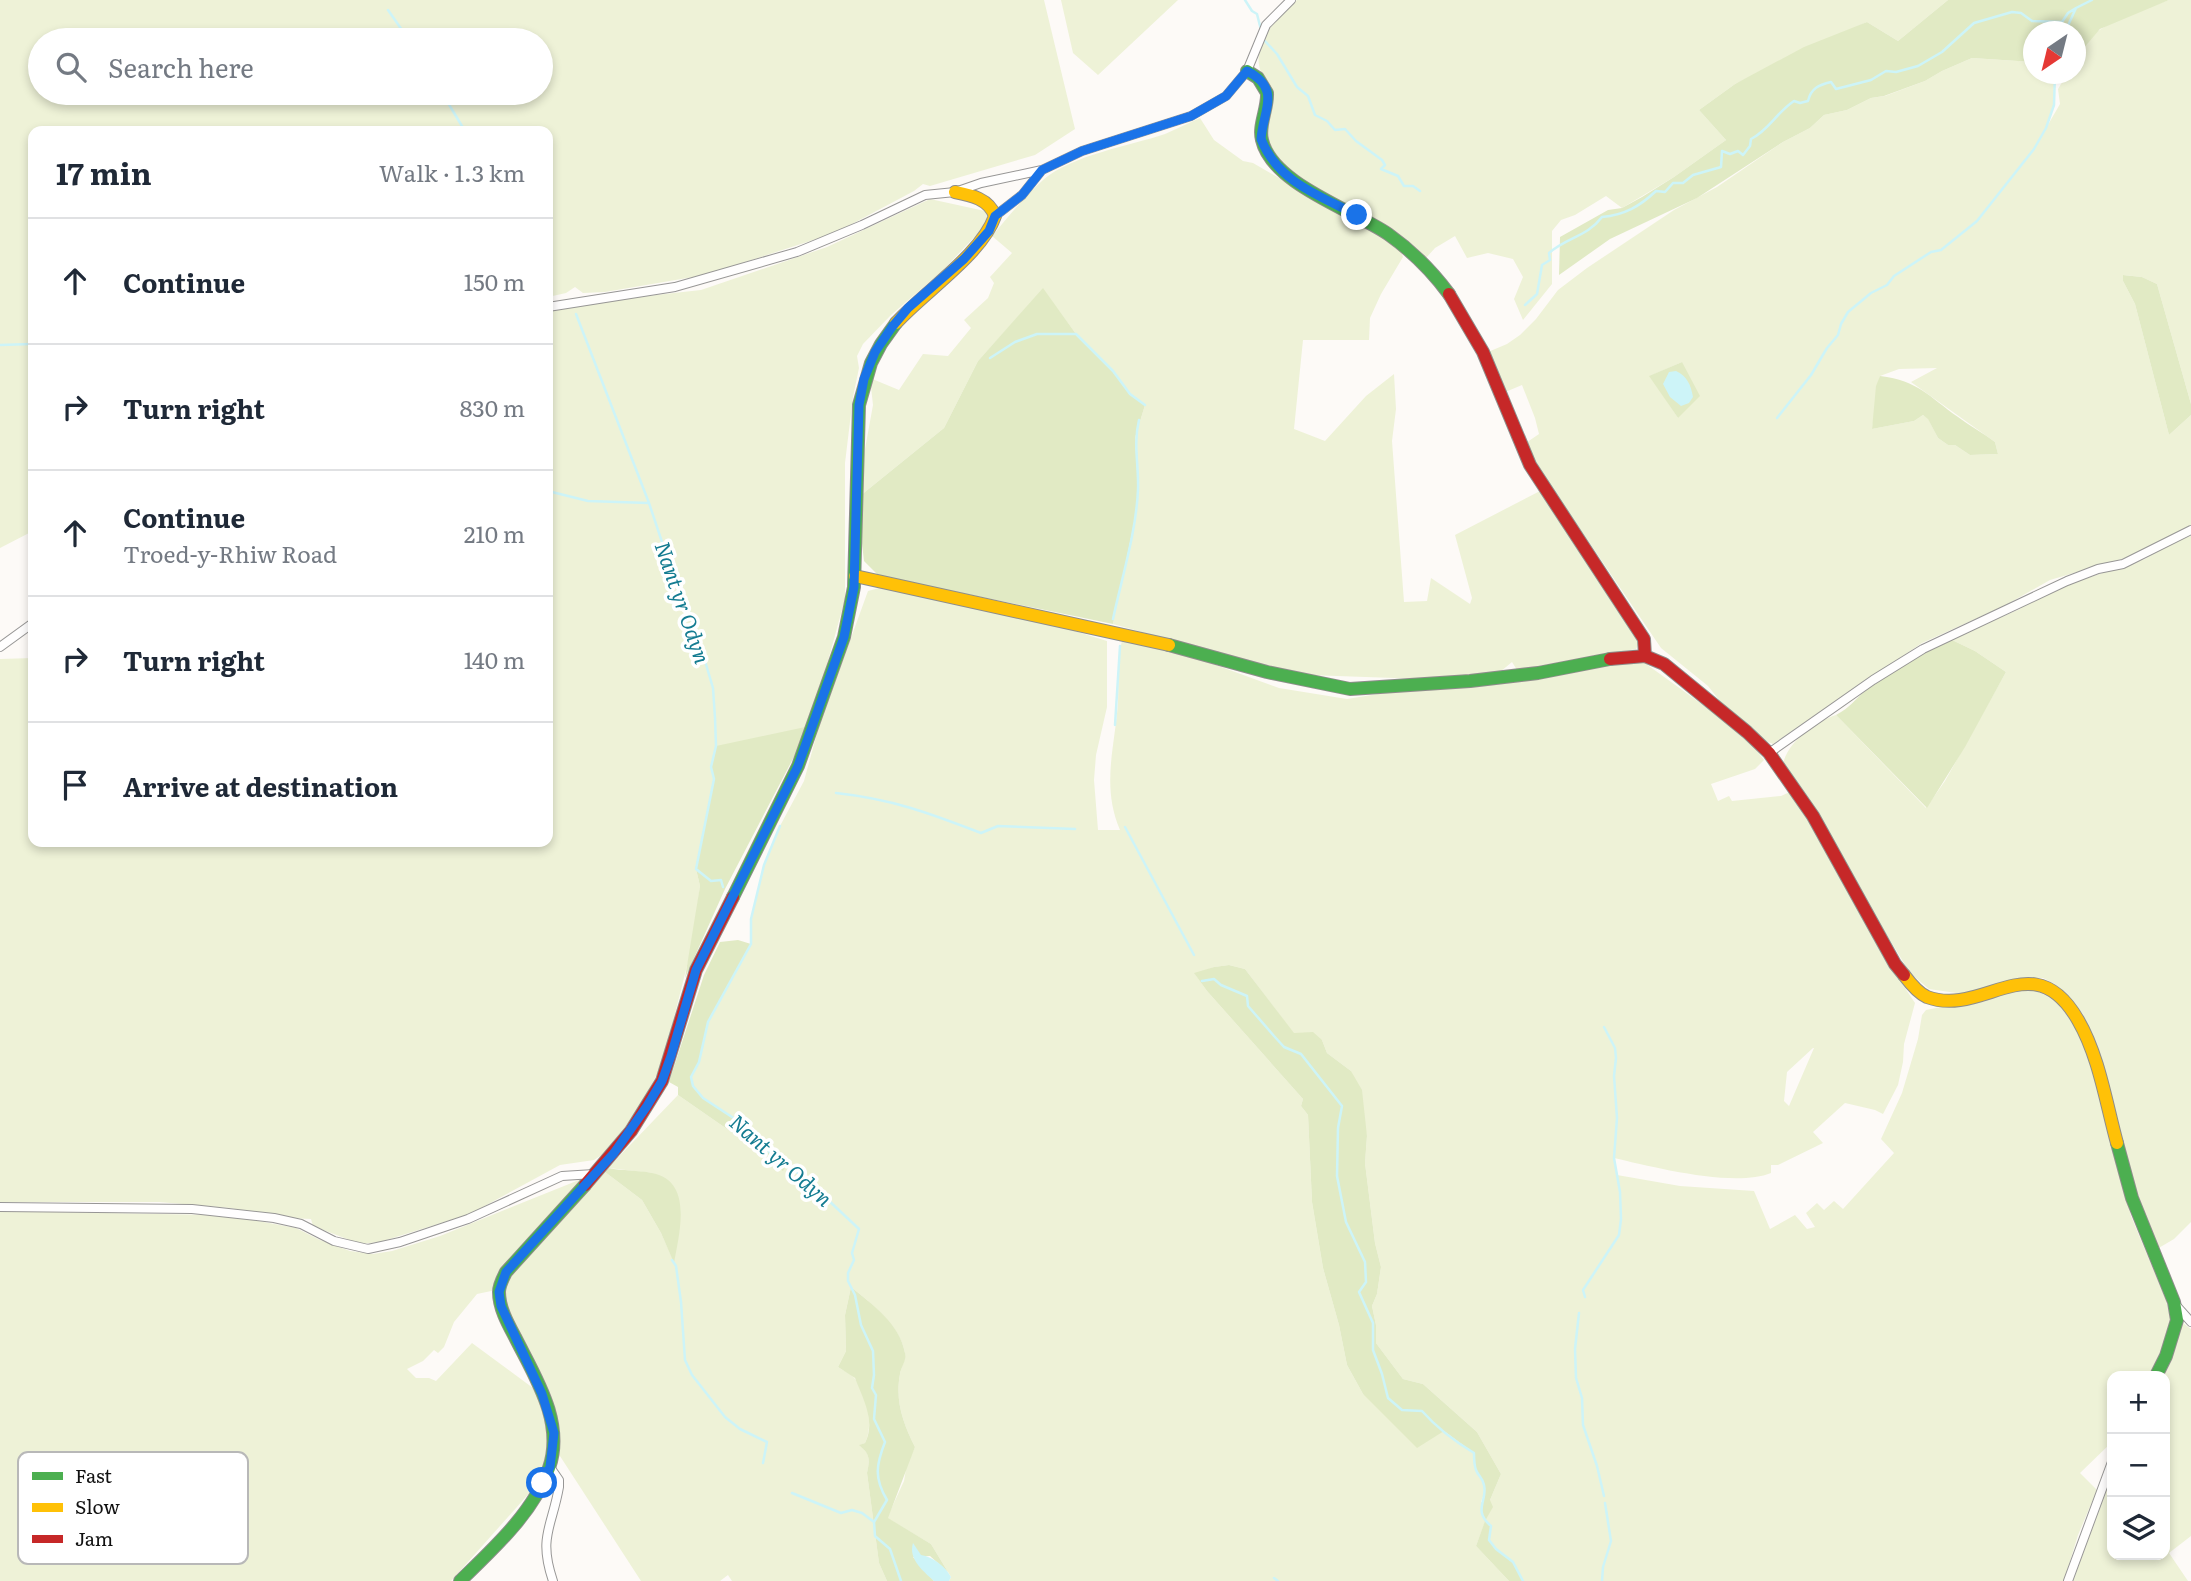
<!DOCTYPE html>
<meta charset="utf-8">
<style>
:root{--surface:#fff;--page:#f2f2f3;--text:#1f2937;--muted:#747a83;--line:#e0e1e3}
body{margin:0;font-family:Literata,serif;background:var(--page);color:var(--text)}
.controls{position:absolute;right:21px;bottom:21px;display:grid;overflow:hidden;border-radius:14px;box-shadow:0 4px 10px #0003}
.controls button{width:63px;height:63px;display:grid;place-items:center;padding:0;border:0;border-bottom:2px solid var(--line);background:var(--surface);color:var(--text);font:35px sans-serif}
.compass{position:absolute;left:2023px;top:21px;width:63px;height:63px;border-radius:50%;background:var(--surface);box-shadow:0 4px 10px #0003;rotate:215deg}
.stop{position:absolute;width:21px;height:21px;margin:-16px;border:5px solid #1a73e8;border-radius:50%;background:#fff}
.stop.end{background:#1a73e8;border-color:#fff;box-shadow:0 2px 7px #0008}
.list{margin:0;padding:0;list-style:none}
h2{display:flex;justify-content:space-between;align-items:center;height:91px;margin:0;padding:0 28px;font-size:30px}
h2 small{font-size:23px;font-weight:400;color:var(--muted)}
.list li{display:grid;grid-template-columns:46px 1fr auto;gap:21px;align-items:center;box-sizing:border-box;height:126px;padding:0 28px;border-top:2px solid var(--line)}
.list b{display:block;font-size:26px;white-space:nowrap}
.list p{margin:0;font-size:23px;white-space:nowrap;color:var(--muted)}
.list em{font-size:23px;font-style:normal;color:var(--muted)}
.icon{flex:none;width:38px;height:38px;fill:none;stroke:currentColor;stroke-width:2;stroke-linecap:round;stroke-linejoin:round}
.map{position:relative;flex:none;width:2191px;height:1581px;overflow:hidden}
.search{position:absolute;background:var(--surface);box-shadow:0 4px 10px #0003;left:28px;top:28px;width:525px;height:77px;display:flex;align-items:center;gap:18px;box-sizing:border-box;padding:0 24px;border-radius:38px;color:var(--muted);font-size:26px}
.panel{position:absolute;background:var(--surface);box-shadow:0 4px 10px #0003;left:28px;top:126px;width:525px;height:721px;border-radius:14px}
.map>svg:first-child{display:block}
.green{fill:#eef2d7;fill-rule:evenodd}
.forest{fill:#e1eac4}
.water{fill:#cdf4f8}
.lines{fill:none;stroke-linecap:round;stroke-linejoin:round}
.stream{stroke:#cdf4f8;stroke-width:2.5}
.street-casing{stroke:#979695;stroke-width:10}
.fast-casing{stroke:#8e8d8b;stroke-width:14}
.slow-casing{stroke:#8e8d8b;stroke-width:14}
.jam-casing{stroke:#8e8d8b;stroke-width:14}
.street{stroke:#fffefe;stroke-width:8}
.fast{stroke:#4caf50;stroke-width:12}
.slow{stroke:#ffc107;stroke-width:12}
.jam{stroke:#c62828;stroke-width:12}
.route{stroke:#1a73e8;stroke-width:9}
.labels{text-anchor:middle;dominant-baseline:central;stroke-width:7;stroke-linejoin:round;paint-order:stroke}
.water-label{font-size:21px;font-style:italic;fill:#147c91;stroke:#fff}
.key{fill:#fff;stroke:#b8b8b8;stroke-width:2}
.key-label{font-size:19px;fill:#111}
</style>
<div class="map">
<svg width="2191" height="1581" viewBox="0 0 2191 1581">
<rect width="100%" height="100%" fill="#fdfaf7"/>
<path class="green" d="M0,0H1044L1075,129L1035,155L930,186L923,184L914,191L835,233L705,275L605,292L583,293L575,287L566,293L548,297V131H33V531L0,548ZM40,40H541V93H40Z
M1061,0H1178L1098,75L1073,53Z
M1297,0H1948L1898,41L1867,22L1735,84L1699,110L1726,140L1674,177L1622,208L1606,196L1575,215L1561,220L1552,231V284L1523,320L1514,299L1523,277L1513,259L1488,253L1467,258L1455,236L1435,248L1426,258C1413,246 1399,234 1384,224C1351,203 1269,178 1264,134C1263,119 1274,100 1269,86C1268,81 1263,77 1261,72C1250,44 1278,16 1297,0Z
M2169,0H2191V404L2157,284L2142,277L2124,275L2123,281L2135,304L2169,435L2191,415V525L2135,555L2050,580L2004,606L1922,643L1773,744L1766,741L1724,706L1708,686L1661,648L1523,445L1539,434L1535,418L1522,385L1503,393L1488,352L1507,344L1520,335L1536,319L1558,290L1587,268L1674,210L1717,187L1783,142L1810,128L1824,115L1847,110L1871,98L1885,96L1925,81L1942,71L1972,58L2033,62L2034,74H2055L2054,105L2046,128L2038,142L2060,104L2058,89L2067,74H2076C2076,69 2074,61 2076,57C2088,25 2140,11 2169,0ZM1682,362L1678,418L1650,376ZM1937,368L1911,382L1995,442L1998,454L1970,455L1955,445H1948L1938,438L1928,418L1923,415L1914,421L1872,429L1880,376L1899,369Z
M1200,118L1214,140L1243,161L1253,163L1400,248L1403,257L1381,294L1370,318L1369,340H1303L1294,429L1325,441L1366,396L1394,374L1396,409L1392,441L1404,602L1427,601L1431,578L1470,604L1472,598L1455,535L1540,491L1640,641L1636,649L1517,670L1512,662L1500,672L1423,679L1308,675L1264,666L1113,624L1135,518L1138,489L1135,438L1145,405L1130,394L1113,371L1076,334L1043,289L978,361L944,428L860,496L863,460L873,405L870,378L899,390L923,354L948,356L971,328L964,320L988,298L994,283L990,277L1012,253L992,236C1008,217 1025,196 1043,180C1072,155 1129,146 1165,134C1177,129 1188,123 1200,118Z
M930,199L985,211L987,216L985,226L942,271L891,315L863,344L857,356L859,368L853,397L845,463V599L810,726L711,767L714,779L696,869L700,886L692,946L662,1065L629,1126L611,1149L594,1160L560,1165L470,1214L380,1242L360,1244L313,1226L311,1219L288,1218L230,1208L159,1202H0V659L33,658V842H548V312L602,301L701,290L827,247Z
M2191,536V1222L2174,1239L2157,1249L2123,1152L2103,1076L2083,1014L2055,984L2043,978H2029L1963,994L1929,989L1910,973L1783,765C1786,743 1816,721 1836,715L1926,808L1945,781L2006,672L1975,651L1950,639L2020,609L2024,604L2060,587L2145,559L2170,543Z
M883,587L1065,628L1107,641V707L1096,755L1094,780L1098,830H1120C1101,785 1115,748 1118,702C1119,681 1116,659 1123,638L1205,661L1279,688L1347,699L1384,693L1503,684L1623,661H1642L1739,731L1750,742L1764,760L1755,769L1711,784L1718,801L1729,796L1732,801L1781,796L1792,791L1883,955L1915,1003L1904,1044L1903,1062L1898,1085L1883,1114L1875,1110L1845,1103L1813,1132L1823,1143L1778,1165H1771V1173C1734,1188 1653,1167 1614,1158L1617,1175L1680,1186L1754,1191L1770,1229L1795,1215L1807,1229L1815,1227L1806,1213L1817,1203L1824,1210L1834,1201L1843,1209L1894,1153L1881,1139L1902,1093L1918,1039L1922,1015L1926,1010L1977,1000L1984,1002L1989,996L2029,987L2056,1001L2080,1033L2095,1079L2131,1216L2166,1300L2170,1317V1334L2150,1376H2112V1442L2080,1473L2097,1490L2078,1535L2064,1581H1523L1513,1562L1496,1549L1489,1540L1491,1532L1485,1522L1476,1546L1509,1581H949L951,1577L931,1544L887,1518L904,1481L907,1463L915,1447C903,1423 895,1401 900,1374C901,1367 906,1360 905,1353C900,1325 872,1304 851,1287L845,1315L846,1351L838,1367C844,1371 852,1374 856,1380C867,1397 874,1425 865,1443L860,1445C870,1454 870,1460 867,1473L879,1563L887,1581H732L728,1575L720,1581H641L558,1453L560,1431L548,1396L507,1311C503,1296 504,1287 511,1274L605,1172L642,1200L661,1233L674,1262L652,1173L608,1168L678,1095L750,1145L782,1170L786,1165C763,1153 764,1138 749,1125C745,1122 738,1121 734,1118C717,1109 695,1096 691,1077L699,1062L708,1022L751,944V919L764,865L780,826L804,781L819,726L868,591ZM1229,965L1245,969L1294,1034L1322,1040L1327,1053L1351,1071L1367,1136L1365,1163L1375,1243L1381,1267L1377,1294L1372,1306L1376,1325V1343L1403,1379L1423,1384L1477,1432L1501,1474L1490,1500L1481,1502C1489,1481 1483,1487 1476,1470C1474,1466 1474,1458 1474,1453L1444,1431L1363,1394L1347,1365L1339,1325L1323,1268L1312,1202L1308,1115L1301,1106L1303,1099L1207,991L1195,974L1214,967ZM1813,1048H1814L1789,1106L1784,1101L1787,1072Z
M579,1180L581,1182L496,1290L477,1294L454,1322L444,1347L438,1353L434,1350L423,1361L407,1369L416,1378H429L436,1381L472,1343L533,1388L549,1421V1440L544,1468L532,1490L451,1581H0V1211L212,1215L248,1219L296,1228L320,1240L350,1251L373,1254L392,1251L440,1236Z
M2183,1323L2191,1329V1536L2169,1553L2188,1581H2073L2112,1475V1555H2165V1376H2161Z"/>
<path class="forest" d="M1948,0H2169L2100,29L2076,57V32H2034L2033,62L1972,58L1942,71L1925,81L1884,96L1871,98L1847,110L1824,115L1810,128L1783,142L1697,198L1610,239L1559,275L1560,237L1608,210L1622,208L1642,197L1674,177L1726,140L1699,110L1735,84L1804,47L1867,22L1898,41Z
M2123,275L2142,277L2157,284L2191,404V415L2169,435L2135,304L2123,281Z
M1043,288L1076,334L1113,371L1130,393L1145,405L1135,438L1138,489L1135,518L1113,624L879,576L864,561L860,526V496L944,428L978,361Z
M1682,362L1700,396L1678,418L1649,376Z
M1880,376C1919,381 1928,396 1958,417C1970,426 1983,433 1995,442L1998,454L1970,455L1955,445H1948L1938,438L1928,419L1923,415L1914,421L1872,429L1876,386Z
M1950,639L1975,651L2006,672L1965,747L1927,808L1836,715C1851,707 1854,700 1865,691C1891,670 1921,655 1950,639Z
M810,726L725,889L685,978L700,886L696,869L714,779L711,767L716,746Z
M738,940L751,944L708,1022L699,1062L691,1077C695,1096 718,1109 734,1118C738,1121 744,1122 749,1125C764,1136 763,1156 787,1164L783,1171L750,1145L678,1095V1087L669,1082L704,975L720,942Z
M1229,965L1245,969L1294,1033L1313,1032L1322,1040L1327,1053L1351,1071L1362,1090L1367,1136L1365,1163L1375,1243L1381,1267L1377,1294L1372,1306L1376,1325V1343L1403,1379L1423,1384L1477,1432L1501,1474L1490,1500L1493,1507L1485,1521L1491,1526L1489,1540L1496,1549L1513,1562L1523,1581H1509L1476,1546L1485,1521C1478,1505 1486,1501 1485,1487C1484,1479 1479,1477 1476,1471C1474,1466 1474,1458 1474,1453L1444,1431L1417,1448L1363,1394L1347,1365L1339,1325L1323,1268L1312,1202L1308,1115L1301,1106L1303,1099L1207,991L1194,973L1214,967Z
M608,1168C623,1171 638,1170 652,1173C694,1181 679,1234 674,1263L661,1233L642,1200L605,1172Z
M851,1287C872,1304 900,1324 905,1353C907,1360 901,1367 900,1374C895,1401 903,1423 915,1447L888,1518L931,1544L948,1572L930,1556L913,1557L934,1581H887L879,1563L867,1473C870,1459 870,1454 859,1445L865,1443C876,1421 863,1399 855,1378L838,1367L846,1351L845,1315Z"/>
<path class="water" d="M1676,371C1687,376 1691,385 1693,397L1689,403L1681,406L1670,397L1663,384L1669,372Z
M913,1543L921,1555C933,1557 945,1566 951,1577L949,1581H934C923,1571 908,1559 913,1543Z"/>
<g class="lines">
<path class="stream" d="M1245,0L1252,11L1257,14L1261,30
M388,10L409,40
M2065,32L2076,8L2092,0
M1264,40L1277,54L1297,87L1308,96L1315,115L1327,121L1335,130L1345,129L1356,141L1382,160L1385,165L1381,169L1398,176L1404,186H1413L1420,191
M442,93L465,131
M1525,305L1537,294L1542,265L1550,260L1549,253C1567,237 1587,237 1602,217C1625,215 1640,206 1656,191L1665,192L1673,183H1683L1693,175L1721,167L1722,151L1730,154L1738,151L1743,155L1750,146L1751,139C1770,129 1775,114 1794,101L1800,103L1808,101C1811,88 1819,85 1831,82L1836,89L1871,80L1886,71L1896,72L1918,66L1942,52L1974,23L2012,12L2021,13L2032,21L2062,22L2068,13L2076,8
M576,314L649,503L669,563L681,587L705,661L713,688L715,718L716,746L711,767L714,779L696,869L711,881L721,880L723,887
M0,345L31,344
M990,358L1015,342L1037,334H1076L1113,371L1130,394L1145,405
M1777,418L1811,375L1827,348L1838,335L1841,324L1848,312L1871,293L1887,285L1894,276L1931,252L1941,250L1977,221L2034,149L2046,128L2054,105L2055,74
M548,491L588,501L648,503
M1113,619C1122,577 1136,533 1138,490C1139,466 1133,444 1139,420
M1115,725L1120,646
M836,793C892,799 929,813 981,833L998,826L1075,829
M780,826L764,865L751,919V944L708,1022L699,1062L691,1077L693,1086L703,1098L735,1119L748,1124L773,1157L816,1185L826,1198L859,1229L852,1253L854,1260L848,1273V1281L855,1295L861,1325L873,1351L874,1375L872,1388L876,1395L874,1419L885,1442C876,1465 874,1478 887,1500L874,1522L875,1536L890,1549L901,1581
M1125,827L1194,955
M1202,981L1214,979L1221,985L1247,996L1248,1006L1274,1036L1284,1047L1301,1054L1342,1106L1338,1128L1337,1176L1346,1222L1365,1262L1366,1282L1359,1292L1373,1323V1350L1382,1374L1388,1398L1402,1410L1422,1411C1437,1428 1454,1441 1474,1453C1474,1458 1474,1465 1476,1470C1478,1476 1483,1478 1484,1485C1488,1501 1472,1510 1491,1526L1489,1540L1496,1549L1513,1562L1523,1581
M672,1260L676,1266L681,1302L685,1360L692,1375L725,1417L740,1429L767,1442L763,1463
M1585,1297L1583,1290L1619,1235L1621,1219L1620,1192L1614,1158L1617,1118L1614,1076L1616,1058L1615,1048L1604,1027
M1579,1313L1575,1349L1576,1378L1582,1398L1583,1425L1597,1466L1604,1496
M792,1493L841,1513L852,1510L862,1513L874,1522
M1274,1578L1278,1581
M1602,1581L1603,1567L1611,1541L1605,1503"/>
<defs>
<path id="street" d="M995,216L1022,195L1042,170L1082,151L1191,116L1226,96L1247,71L1266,25L1291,0
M548,307L675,287L797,252L862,225L925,195L955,192L981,183L1042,170
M0,647L33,623
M1769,753L1873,680L1923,649L2067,581L2098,569L2123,564L2191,530
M0,1207L192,1209L274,1218L301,1224L334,1241L368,1249L400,1242L468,1219L562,1176L594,1174
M2174,1303L2191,1322
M550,1467L559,1480V1487C552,1527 538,1537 553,1581
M2068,1581L2112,1462"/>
<path id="fast" d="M1247,71L1258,78L1267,93C1268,108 1258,126 1262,140C1272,184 1353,210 1388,234C1412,251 1432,271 1449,294
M1169,645L1267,672L1350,689L1470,681L1538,673L1610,659
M733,897L798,766L844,637L854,587L859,405L871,363L881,344L896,323
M2117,1143L2132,1198L2174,1302L2177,1320L2166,1356L2156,1376
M460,1581C493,1549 534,1512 549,1468C565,1422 535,1377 515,1337C508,1324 499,1308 499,1292C499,1285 503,1278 506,1272L585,1185"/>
<path id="slow" d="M896,323C924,292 982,254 995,216C989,199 971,195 955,192
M855,576L1169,645
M1904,975C1910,983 1918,993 1927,997C1984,1018 2033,942 2078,1020C2099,1056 2106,1103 2117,1143"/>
<path id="jam" d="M1449,294L1483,352L1530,465L1644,639L1645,656
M1610,659L1645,656L1664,664L1747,732L1769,753L1813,816L1895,964L1904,975
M585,1185L631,1131L662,1081L696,970L733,897"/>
</defs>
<use href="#street" class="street-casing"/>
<use href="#fast" class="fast-casing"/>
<use href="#slow" class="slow-casing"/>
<use href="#jam" class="jam-casing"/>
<use href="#street" class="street"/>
<use href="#fast" class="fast"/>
<use href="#slow" class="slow"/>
<use href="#jam" class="jam"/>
</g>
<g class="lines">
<path class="route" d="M542,1483L550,1467L554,1433L542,1394L501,1306L499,1292L506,1272L614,1153L647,1106L662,1081L671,1056L696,970L798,766L844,637L854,587L859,405L864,379L875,352L892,327L908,308L964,259L989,231L995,216L1022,195L1042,170L1082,151L1191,116L1226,96L1247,71C1282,89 1263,110 1261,139C1278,182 1318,195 1357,215"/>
</g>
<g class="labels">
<g class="water-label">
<text transform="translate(684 602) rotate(71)">Nant yr Odyn</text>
<text transform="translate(782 1159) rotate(41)">Nant yr Odyn</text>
</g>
</g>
<rect x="18" y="1452" width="230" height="112" rx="10" class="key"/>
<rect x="32" y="1472" width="31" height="8" fill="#4caf50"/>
<rect x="32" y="1503" width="31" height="9" fill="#ffc107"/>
<rect x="32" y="1535" width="31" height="8" fill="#c62828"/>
<g class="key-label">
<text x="75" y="1483">Fast</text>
<text x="75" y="1514">Slow</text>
<text x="75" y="1546">Jam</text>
</g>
</svg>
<div class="controls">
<button>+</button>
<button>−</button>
<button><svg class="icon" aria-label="layers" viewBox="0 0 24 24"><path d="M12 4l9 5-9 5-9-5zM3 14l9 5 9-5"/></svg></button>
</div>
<svg class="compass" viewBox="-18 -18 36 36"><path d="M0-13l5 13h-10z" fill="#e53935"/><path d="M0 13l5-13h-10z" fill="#747a83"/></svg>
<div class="stop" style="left:542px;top:1483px"></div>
<div class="stop end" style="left:1357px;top:215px"></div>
<div class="search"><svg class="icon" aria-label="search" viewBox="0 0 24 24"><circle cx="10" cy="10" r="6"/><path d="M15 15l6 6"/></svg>Search here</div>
<section class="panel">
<h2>17 min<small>Walk · 1.3 km</small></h2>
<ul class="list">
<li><svg class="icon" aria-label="ahead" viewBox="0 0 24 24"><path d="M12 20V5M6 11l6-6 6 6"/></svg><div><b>Continue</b></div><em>150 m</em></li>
<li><svg class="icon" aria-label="right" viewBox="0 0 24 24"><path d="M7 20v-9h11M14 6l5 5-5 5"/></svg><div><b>Turn right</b></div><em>830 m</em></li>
<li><svg class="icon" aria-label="ahead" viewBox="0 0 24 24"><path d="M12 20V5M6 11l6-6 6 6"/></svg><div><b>Continue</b><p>Troed-y-Rhiw Road</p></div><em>210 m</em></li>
<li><svg class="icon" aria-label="right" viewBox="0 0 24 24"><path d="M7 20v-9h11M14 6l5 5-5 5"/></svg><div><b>Turn right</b></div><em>140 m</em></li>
<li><svg class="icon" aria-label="arrive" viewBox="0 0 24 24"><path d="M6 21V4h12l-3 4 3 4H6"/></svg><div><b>Arrive at destination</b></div></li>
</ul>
</section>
</div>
